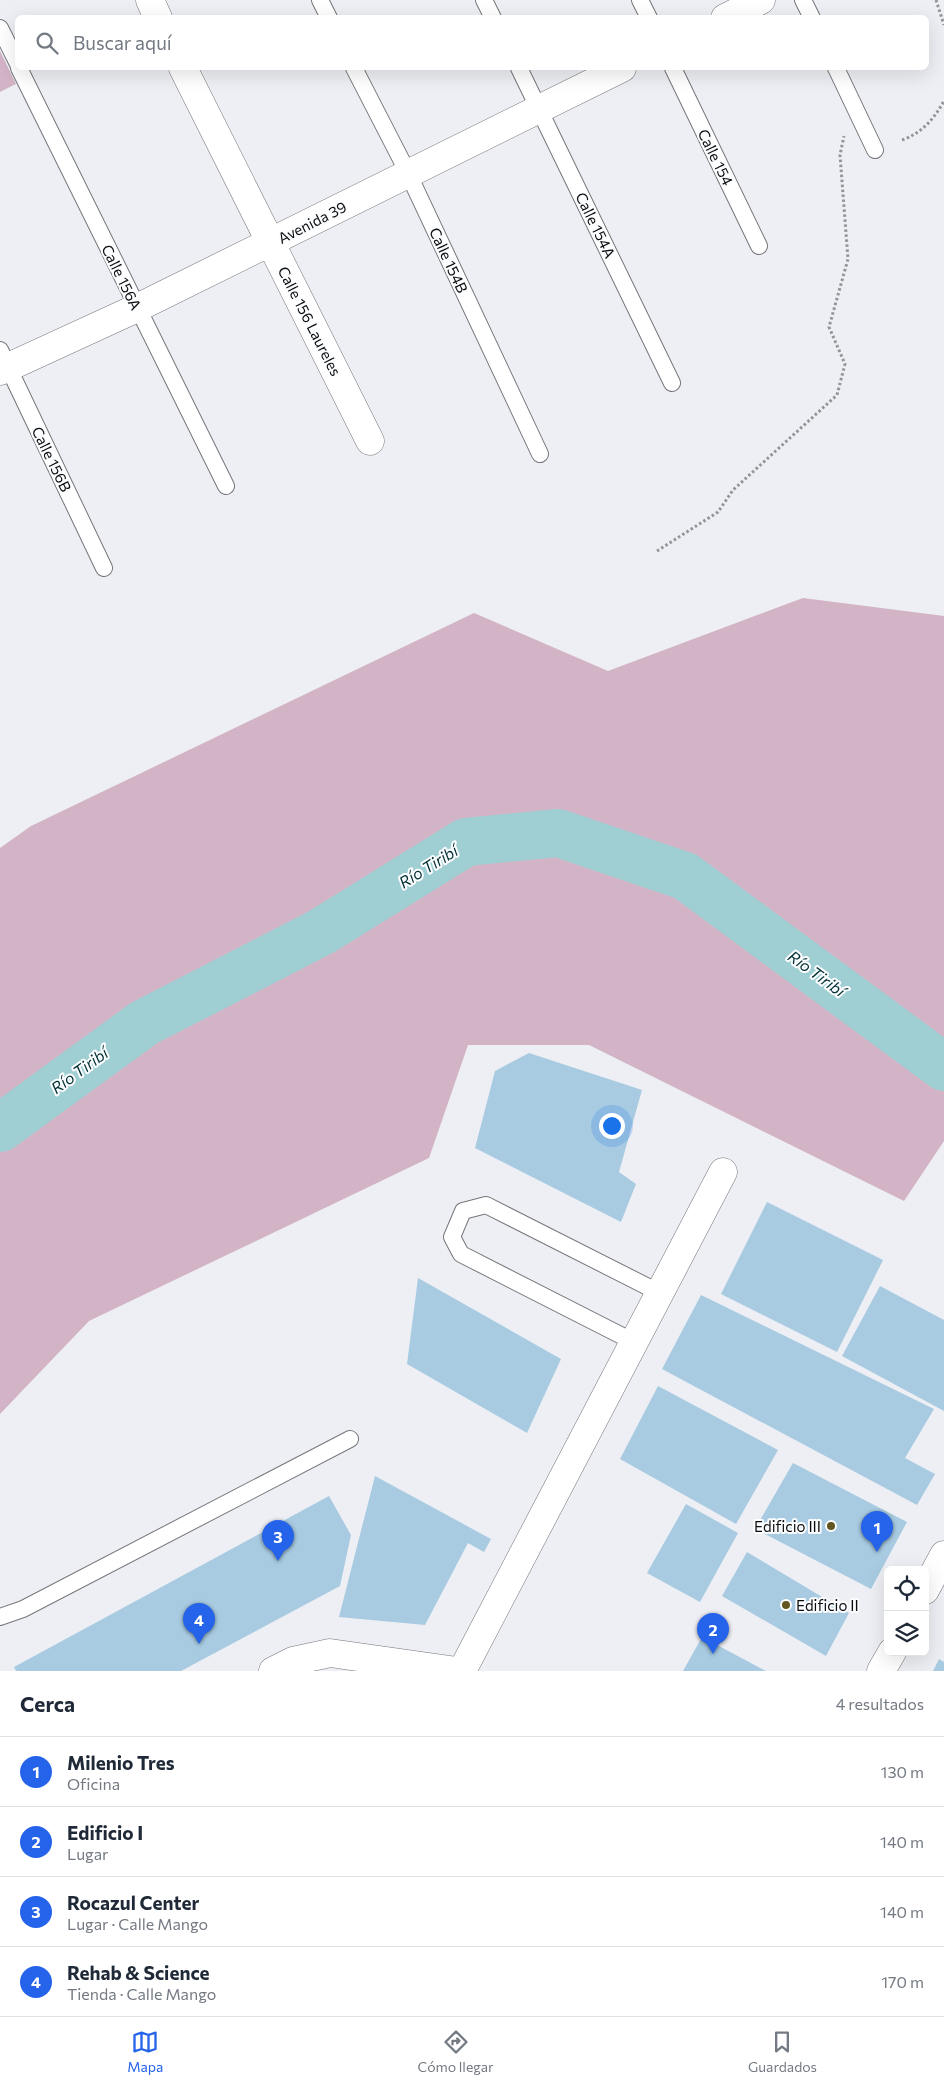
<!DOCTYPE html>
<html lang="es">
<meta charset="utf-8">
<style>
:root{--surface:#fff;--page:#f6f6f7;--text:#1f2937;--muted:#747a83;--line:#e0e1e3;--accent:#2563eb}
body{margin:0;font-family:Commissioner,sans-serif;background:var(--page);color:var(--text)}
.controls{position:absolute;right:15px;bottom:15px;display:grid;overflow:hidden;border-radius:8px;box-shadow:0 5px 20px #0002}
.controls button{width:45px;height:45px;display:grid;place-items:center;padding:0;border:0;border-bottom:1px solid var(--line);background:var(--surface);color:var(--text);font:25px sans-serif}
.you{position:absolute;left:611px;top:1125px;width:18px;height:18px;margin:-12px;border:4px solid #fff;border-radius:50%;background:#1a73e8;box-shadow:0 0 0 8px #1a73e833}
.badge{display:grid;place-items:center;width:32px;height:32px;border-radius:50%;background:var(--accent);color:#fff;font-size:16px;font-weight:700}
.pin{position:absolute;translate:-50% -41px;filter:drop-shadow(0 1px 2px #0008)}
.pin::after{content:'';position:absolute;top:26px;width:18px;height:15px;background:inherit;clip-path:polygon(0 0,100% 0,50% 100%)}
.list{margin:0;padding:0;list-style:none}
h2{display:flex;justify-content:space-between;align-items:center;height:65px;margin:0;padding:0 20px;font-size:21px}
h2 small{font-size:16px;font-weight:400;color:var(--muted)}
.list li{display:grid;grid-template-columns:32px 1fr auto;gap:15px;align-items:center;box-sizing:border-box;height:70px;padding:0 20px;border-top:1px solid var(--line)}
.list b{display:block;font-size:19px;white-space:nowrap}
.list p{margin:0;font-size:16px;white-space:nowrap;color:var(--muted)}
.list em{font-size:16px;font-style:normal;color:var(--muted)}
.icon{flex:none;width:28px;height:28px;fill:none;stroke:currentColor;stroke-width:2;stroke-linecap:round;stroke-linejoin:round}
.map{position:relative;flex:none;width:944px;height:1671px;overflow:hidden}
.search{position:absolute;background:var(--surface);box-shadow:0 5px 20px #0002;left:15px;right:15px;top:15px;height:55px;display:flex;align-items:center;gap:12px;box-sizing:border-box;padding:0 18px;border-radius:8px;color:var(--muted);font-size:19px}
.sheet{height:345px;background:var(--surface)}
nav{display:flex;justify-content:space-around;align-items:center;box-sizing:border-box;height:70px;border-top:1px solid var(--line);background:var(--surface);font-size:14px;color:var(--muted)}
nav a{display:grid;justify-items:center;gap:2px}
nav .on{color:var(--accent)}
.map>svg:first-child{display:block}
.green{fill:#d3b3c6}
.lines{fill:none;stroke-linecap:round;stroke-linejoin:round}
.river{stroke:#a0cfd3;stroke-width:48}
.building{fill:#a8cbe2}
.service-casing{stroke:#75767a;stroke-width:18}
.minor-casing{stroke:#75767a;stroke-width:29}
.path{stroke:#929497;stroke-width:3;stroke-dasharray:2.5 2.5;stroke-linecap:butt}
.service{stroke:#fff;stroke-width:16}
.minor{stroke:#fff;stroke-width:28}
.poi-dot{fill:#615622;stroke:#fcfdff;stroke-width:2}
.labels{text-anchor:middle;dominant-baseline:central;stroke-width:4;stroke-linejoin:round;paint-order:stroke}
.street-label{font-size:15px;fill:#0b0c0d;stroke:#fcfdff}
.poi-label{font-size:15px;fill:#0b0c0d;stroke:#fcfdff;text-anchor:end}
.water-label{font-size:16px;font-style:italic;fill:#003034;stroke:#fcfdff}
</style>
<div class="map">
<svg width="944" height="1671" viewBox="0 0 944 1671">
<rect width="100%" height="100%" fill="#edeff4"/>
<path class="green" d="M0,51L16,84L0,92Z
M803,598L944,616V1141L904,1201L589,1045H468L429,1158L89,1321L0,1414V848L31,826L474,613L608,671Z"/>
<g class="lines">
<path class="river" d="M0,1128L144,1023L321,932L466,842L558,833L685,876L944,1067"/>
</g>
<path class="building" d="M529,1053L642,1090L619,1172L636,1184L621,1222L475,1148L495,1071Z
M767,1202L883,1260L837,1352L721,1294Z
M418,1278L561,1359L527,1433L407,1364Z
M880,1286L944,1320V1411L842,1356Z
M701,1295L934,1409L905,1458L935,1474L917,1505L662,1369Z
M658,1386L778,1450L736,1524L620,1459Z
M793,1463L907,1522L871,1589L755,1529Z
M375,1476L491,1539L484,1552L468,1543L425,1625L339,1617Z
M329,1496L351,1535L340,1586L181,1671H16L14,1667Z
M686,1504L738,1533L700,1602L647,1573Z
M747,1552L849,1613L826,1656L722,1596Z
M702,1637L766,1671H683Z
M939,1659L944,1662V1671H933Z"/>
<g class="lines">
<defs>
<path id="service" d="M320,0L329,18
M484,0L493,18
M640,0L649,18
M803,0L812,18
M0,28L18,64
M19,68L226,486
M354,68L408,173L540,454
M519,68L672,383
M673,68L759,246
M836,68L875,150
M0,350L104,568
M634,1342L461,1254L452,1237L463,1211L486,1205L660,1293
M0,1617L23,1609L350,1439"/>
<path id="minor" d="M150,0L158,18
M725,18L761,0
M183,68L370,441
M0,371L137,308L622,68
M925,1590L944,1555
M273,1671L293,1661L330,1653L457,1671
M462,1671L723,1172
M881,1671L892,1652"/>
</defs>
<use href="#service" class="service-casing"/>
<use href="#minor" class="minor-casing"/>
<path class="path" d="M936,0L944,25
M902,140C922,133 934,119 944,101
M657,551L718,512L733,490L837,395L845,364L829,327L848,259L840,155L844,136"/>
<use href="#service" class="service"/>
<use href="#minor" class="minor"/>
</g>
<g class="poi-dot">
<circle cx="831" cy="1526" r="5"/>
<circle cx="786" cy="1605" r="5"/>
</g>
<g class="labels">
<g class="street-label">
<text transform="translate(716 157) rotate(64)">Calle 154</text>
<text transform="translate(312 222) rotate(-27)">Avenida 39</text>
<text transform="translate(596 225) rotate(64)">Calle 154A</text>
<text transform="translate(449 260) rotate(65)">Calle 154B</text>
<text transform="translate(122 277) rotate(64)">Calle 156A</text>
<text transform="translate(310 321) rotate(63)">Calle 156 Laureles</text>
<text transform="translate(52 459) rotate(64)">Calle 156B</text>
</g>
<g class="poi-label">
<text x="821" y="1526">Edificio III</text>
<text x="796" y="1605" text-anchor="start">Edificio II</text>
</g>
<g class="water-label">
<text transform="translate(428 866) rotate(-32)">Río Tiribí</text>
<text transform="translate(817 973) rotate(36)">Río Tiribí</text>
<text transform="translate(79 1070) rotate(-36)">Río Tiribí</text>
</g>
</g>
</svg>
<div class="controls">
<button><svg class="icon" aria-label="locate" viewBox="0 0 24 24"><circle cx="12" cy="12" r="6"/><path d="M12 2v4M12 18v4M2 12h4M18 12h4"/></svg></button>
<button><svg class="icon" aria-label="layers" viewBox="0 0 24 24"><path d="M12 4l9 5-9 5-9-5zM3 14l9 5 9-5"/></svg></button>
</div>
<div class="you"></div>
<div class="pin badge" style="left:877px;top:1552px">1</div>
<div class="pin badge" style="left:713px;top:1654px">2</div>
<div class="pin badge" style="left:278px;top:1561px">3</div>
<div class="pin badge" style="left:199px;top:1644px">4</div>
<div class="search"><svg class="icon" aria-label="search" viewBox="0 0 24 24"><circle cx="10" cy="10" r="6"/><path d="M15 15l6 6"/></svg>Buscar aquí</div>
</div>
<section class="sheet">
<h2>Cerca<small>4 resultados</small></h2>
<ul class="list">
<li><span class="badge">1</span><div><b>Milenio Tres</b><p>Oficina</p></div><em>130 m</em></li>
<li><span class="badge">2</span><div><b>Edificio I</b><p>Lugar</p></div><em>140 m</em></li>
<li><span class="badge">3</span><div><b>Rocazul Center</b><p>Lugar · Calle Mango</p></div><em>140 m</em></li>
<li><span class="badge">4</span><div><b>Rehab &amp; Science</b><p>Tienda · Calle Mango</p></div><em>170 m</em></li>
</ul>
</section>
<nav>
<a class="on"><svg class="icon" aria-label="map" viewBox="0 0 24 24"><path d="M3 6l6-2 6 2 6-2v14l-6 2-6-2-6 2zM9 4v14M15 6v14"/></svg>Mapa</a>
<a><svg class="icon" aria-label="directions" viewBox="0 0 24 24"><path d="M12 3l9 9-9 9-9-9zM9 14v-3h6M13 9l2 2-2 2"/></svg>Cómo llegar</a>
<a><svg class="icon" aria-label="saved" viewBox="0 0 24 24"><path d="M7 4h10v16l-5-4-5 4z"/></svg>Guardados</a>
</nav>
